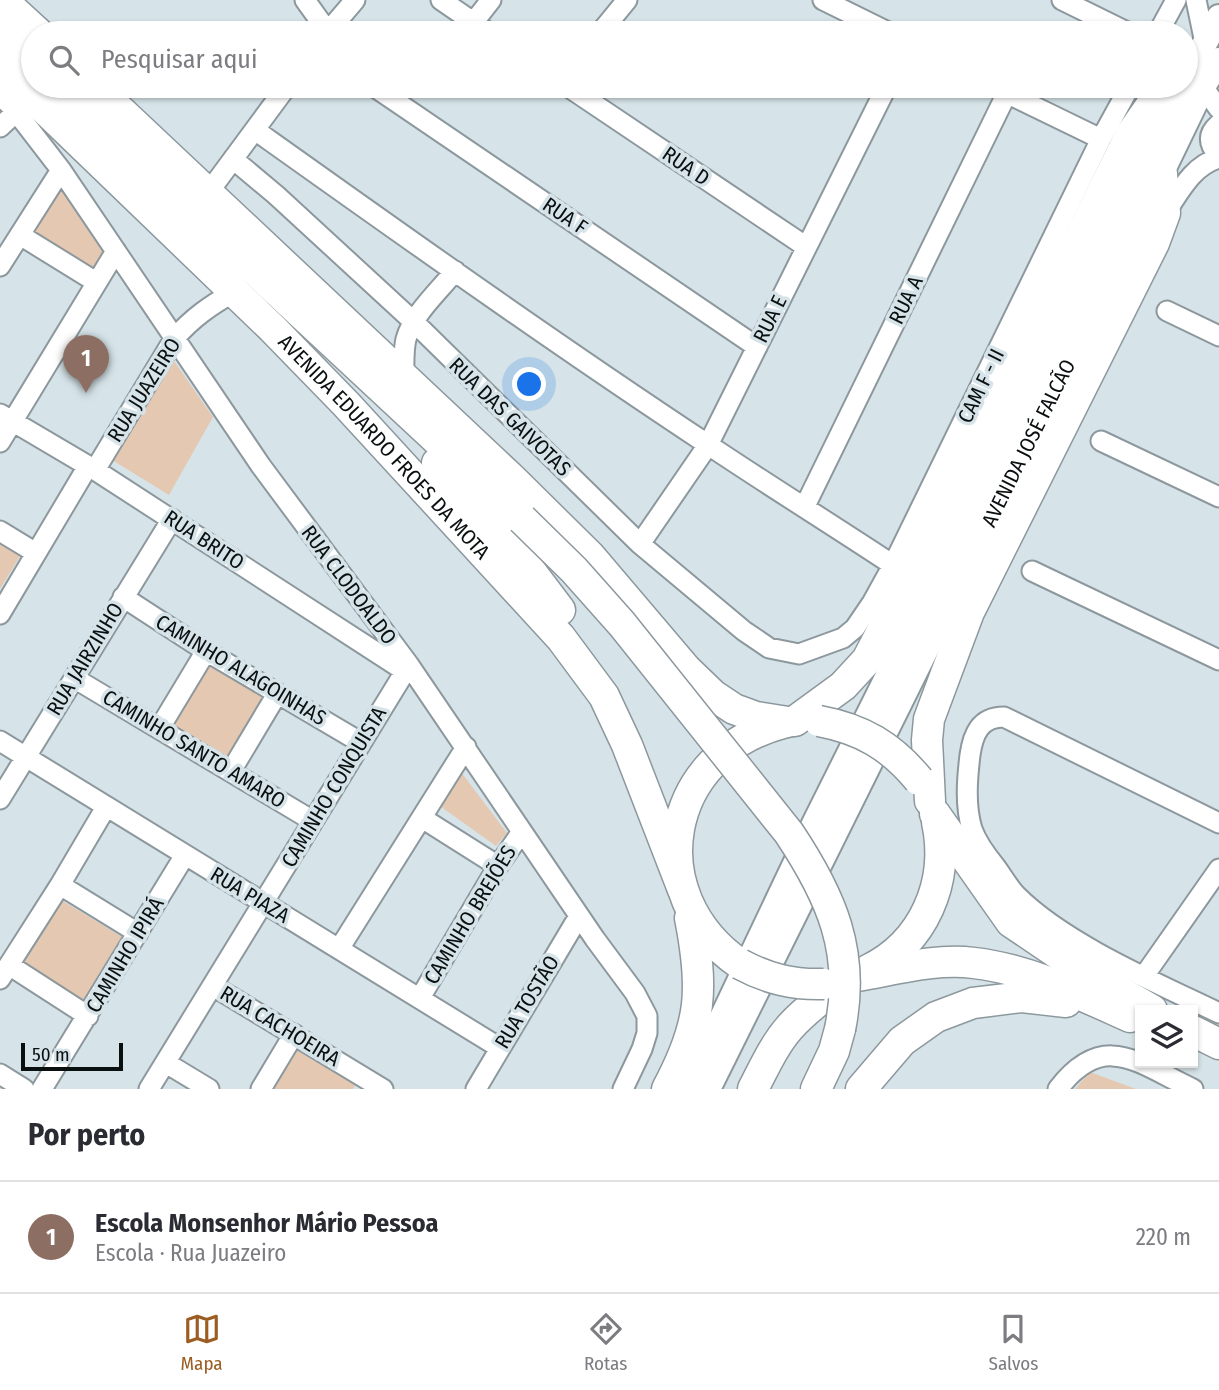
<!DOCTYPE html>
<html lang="pt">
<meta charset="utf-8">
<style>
:root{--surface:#fff;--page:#f2f2f3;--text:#2b2b33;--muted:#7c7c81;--line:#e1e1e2;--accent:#9b5d22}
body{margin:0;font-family:"Fira Sans Condensed",sans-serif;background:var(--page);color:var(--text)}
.controls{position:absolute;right:21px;bottom:21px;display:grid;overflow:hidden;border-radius:0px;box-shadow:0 2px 5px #0004}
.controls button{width:63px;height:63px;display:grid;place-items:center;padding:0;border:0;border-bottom:2px solid var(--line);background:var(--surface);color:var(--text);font:35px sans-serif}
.scale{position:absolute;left:21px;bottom:18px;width:102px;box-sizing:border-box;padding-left:7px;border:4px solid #0a0f10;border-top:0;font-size:19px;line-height:24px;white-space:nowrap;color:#0a0f10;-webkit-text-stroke:5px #d6e4e9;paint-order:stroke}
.you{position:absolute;left:530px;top:385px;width:24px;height:24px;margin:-18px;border:5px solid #fff;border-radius:50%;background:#1a73e8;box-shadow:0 0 0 10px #1a73e833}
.badge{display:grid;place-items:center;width:46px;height:46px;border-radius:50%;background:var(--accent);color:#fff;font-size:23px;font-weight:700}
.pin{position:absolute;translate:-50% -58px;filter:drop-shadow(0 2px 4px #0008)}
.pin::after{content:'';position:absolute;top:37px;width:24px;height:21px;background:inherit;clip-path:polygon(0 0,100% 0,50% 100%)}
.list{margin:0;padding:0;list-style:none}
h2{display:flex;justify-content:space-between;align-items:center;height:91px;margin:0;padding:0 28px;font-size:30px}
h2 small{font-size:23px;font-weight:400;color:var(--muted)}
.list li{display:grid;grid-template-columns:46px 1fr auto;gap:21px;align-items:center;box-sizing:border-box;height:112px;padding:0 28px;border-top:2px solid var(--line)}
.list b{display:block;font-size:26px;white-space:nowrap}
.list p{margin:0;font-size:23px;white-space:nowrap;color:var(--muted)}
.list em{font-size:23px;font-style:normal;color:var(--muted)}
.icon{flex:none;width:38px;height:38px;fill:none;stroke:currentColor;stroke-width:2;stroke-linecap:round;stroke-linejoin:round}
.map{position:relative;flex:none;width:1219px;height:1089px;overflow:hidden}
.search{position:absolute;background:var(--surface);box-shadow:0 2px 5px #0004;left:21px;right:21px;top:21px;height:77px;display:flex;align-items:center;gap:18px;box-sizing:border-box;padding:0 24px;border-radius:38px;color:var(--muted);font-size:26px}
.sheet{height:203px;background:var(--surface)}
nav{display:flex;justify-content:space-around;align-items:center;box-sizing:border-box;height:98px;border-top:2px solid var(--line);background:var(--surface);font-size:19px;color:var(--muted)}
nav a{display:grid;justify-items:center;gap:4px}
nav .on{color:var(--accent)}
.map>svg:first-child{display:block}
.green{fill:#e4c8b1}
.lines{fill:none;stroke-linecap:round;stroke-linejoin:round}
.minor-casing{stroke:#8c989d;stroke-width:23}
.major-casing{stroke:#8c989d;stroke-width:28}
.highway-casing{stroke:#8c989d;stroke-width:33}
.minor{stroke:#fff;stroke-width:19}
.major{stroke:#fff;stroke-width:24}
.highway{stroke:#fff;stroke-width:30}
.highway-bridge-casing{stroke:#8c989d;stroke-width:33;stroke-linecap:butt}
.highway-bridge{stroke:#fff;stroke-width:30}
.labels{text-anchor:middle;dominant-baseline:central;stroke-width:7;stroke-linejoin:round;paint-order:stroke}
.street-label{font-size:21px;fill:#0a0f10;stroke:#d6e4e9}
</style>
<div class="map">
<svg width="1219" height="1089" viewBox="0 0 1219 1089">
<rect width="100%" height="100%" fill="#d6e4e9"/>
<path class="green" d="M58,181L108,253L94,276L29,232Z
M172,358L213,417L169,495L112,460Z
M0,539L22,553L0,589Z
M211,657L267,690L226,759L171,724Z
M458,768L507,833L496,846L437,804Z
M61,900L124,938L85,1004L22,966Z
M297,1041L359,1079L353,1089H268Z
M1090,1072L1136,1089H1075Z"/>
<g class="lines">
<defs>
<path id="minor" d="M305,0L328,32
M441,0L489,33
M823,0L890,33
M1062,0L1129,33
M1196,0L1205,43
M473,23L491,0
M327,33L355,0
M600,33L627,0
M1158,33L1176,0
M373,86L757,347
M567,86L805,246
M992,86L1101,139
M1203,87L1219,109
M0,95L14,109L61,170L261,466L409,665L595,939L635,993L647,1016V1033L642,1049L623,1089
M1219,124C1206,135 1209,145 1219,157
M0,127L16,112
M255,130C404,236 554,343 707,444C768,485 831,524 893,565
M233,159L276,195L414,322L640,544L744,631L769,648L799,654L843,638L855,628L872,603L893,565L1101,139L1130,86
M208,193L287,86
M1166,212C1180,191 1193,165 1219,158
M20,235L96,282
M0,266L61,170
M1167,311L1219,336
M404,378C404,366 403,352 406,339C413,314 439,291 455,271
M0,414L95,470L405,671
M1101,441L1219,497
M0,442L116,251
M95,470L174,339C192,318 211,305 234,292
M805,506L1007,93
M0,531L36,553
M640,544L708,445L887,86
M1032,571L1219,660
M123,597L206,651L360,742
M0,614L88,466
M74,678L313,821
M159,729L206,651
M0,741L500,1048
M231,771L277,694
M0,799L172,519
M422,818L498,866
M1219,823L1004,717C980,717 973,734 970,755C967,780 965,806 972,829C977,843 986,855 995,866C1002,875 1008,887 1017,896C1065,944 1157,983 1219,1013
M60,885L138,933
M339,949L466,747
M9,965L88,1016
M1144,976L1219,869
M0,979L60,885L106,807
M213,986L383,1089
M420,998L498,866L521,833
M166,1063L209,1089
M0,1074L24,1089
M42,1089L185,855
M149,1089L409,665
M261,1089L294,1034
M476,1089L579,916
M1058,1089C1104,1029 1139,1064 1193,1089"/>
<g id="major">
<path d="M1186,78L1219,17"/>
<path d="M688,1089L815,822L1182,86"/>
<path id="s1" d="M708,1089L1121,257L1203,87L1219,60"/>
</g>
<g id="highway">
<path d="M2,0L38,33"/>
<path d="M0,33L33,64"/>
<path id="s2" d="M0,66L272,328L346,404L561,638L604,696L627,745L682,887"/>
<path d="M57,86L522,519"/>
<path d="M94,86L512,479L590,556L686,669L713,695L734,709L756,717L788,722"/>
<path d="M437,463L526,565L560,610"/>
<path d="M795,721L843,686L867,660L934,531L1131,134L1152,104L1172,86"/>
<path d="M930,801L927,740L929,719L969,612L1154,243L1165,213L1162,174"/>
<path d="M935,814L1011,922L1079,968L1152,1010"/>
<path d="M740,964C639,894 664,754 783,723"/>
<path d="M868,970C924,943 950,882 937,822"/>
<path d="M857,976C894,970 935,958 974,963C1028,969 1081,995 1130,1017"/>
<path d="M1193,1031L1219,1044"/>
<path d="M667,1089C702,1024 704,989 690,918"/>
<path d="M753,1089C764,1068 774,1045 790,1027C806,1009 826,995 845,980"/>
<path d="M816,1089L834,1051L840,1029"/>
<path d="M861,1089L902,1041L936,1017L973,1003L1022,997L1066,1002"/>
</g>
</defs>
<use href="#minor" class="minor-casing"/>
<use href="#major" class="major-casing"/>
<use href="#highway" class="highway-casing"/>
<use href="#minor" class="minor"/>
<use href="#major" class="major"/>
<use href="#highway" class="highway"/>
<defs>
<path id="highway-bridge" d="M522,519L574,570L622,624L789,833C831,896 856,952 840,1029
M819,721C862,729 891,746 919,780
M740,964C768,979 793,985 824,984"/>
</defs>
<use href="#highway-bridge" class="highway-bridge-casing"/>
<use href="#highway-bridge" class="highway-bridge"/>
</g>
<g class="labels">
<g class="street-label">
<text transform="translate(686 166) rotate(34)">RUA D</text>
<text transform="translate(565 216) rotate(34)">RUA F</text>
<text transform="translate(906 300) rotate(-64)">RUA A</text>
<text transform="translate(770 319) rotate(-64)">RUA E</text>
<text transform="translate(981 386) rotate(-64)">CAM F - II</text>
<text transform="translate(144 390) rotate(-58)">RUA JUAZEIRO</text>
<text transform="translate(510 417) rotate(44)">RUA DAS GAIVOTAS</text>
<text stroke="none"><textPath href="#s1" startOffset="721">AVENIDA JOSÉ FALCÃO</textPath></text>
<text stroke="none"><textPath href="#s2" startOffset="541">AVENIDA EDUARDO FROES DA MOTA</textPath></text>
<text transform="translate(204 540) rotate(33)">RUA BRITO</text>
<text transform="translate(349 585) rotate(53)">RUA CLODOALDO</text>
<text transform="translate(85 659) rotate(-59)">RUA JAIRZINHO</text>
<text transform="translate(241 670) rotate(31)">CAMINHO ALAGOINHAS</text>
<text transform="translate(194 749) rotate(31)">CAMINHO SANTO AMARO</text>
<text transform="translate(334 787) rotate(-59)">CAMINHO CONQUISTA</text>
<text transform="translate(250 895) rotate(31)">RUA PIAZA</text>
<text transform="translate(470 915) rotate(-59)">CAMINHO BREJÕES</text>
<text transform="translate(125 955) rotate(-59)">CAMINHO IPIRÁ</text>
<text transform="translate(527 1002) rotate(-59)">RUA TOSTÃO</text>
<text transform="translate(280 1026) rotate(31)">RUA CACHOEIRA</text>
</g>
</g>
</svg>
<div class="controls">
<button><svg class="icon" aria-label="layers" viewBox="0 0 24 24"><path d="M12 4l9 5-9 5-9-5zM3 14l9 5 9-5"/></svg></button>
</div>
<div class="scale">50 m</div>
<div class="you"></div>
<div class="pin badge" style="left:86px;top:393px;background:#8d6e63">1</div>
<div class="search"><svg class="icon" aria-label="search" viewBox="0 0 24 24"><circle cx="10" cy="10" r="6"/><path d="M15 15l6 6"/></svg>Pesquisar aqui</div>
</div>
<section class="sheet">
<h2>Por perto<small></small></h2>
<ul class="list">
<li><span class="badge" style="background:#8d6e63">1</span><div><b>Escola Monsenhor Mário Pessoa</b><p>Escola · Rua Juazeiro</p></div><em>220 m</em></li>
</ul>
</section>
<nav>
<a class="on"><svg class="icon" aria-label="map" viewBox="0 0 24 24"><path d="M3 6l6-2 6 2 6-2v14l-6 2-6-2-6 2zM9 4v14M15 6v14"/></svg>Mapa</a>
<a><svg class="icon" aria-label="directions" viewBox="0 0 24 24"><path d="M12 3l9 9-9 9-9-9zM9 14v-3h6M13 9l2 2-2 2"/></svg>Rotas</a>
<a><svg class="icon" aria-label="saved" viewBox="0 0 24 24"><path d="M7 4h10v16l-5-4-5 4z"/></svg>Salvos</a>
</nav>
